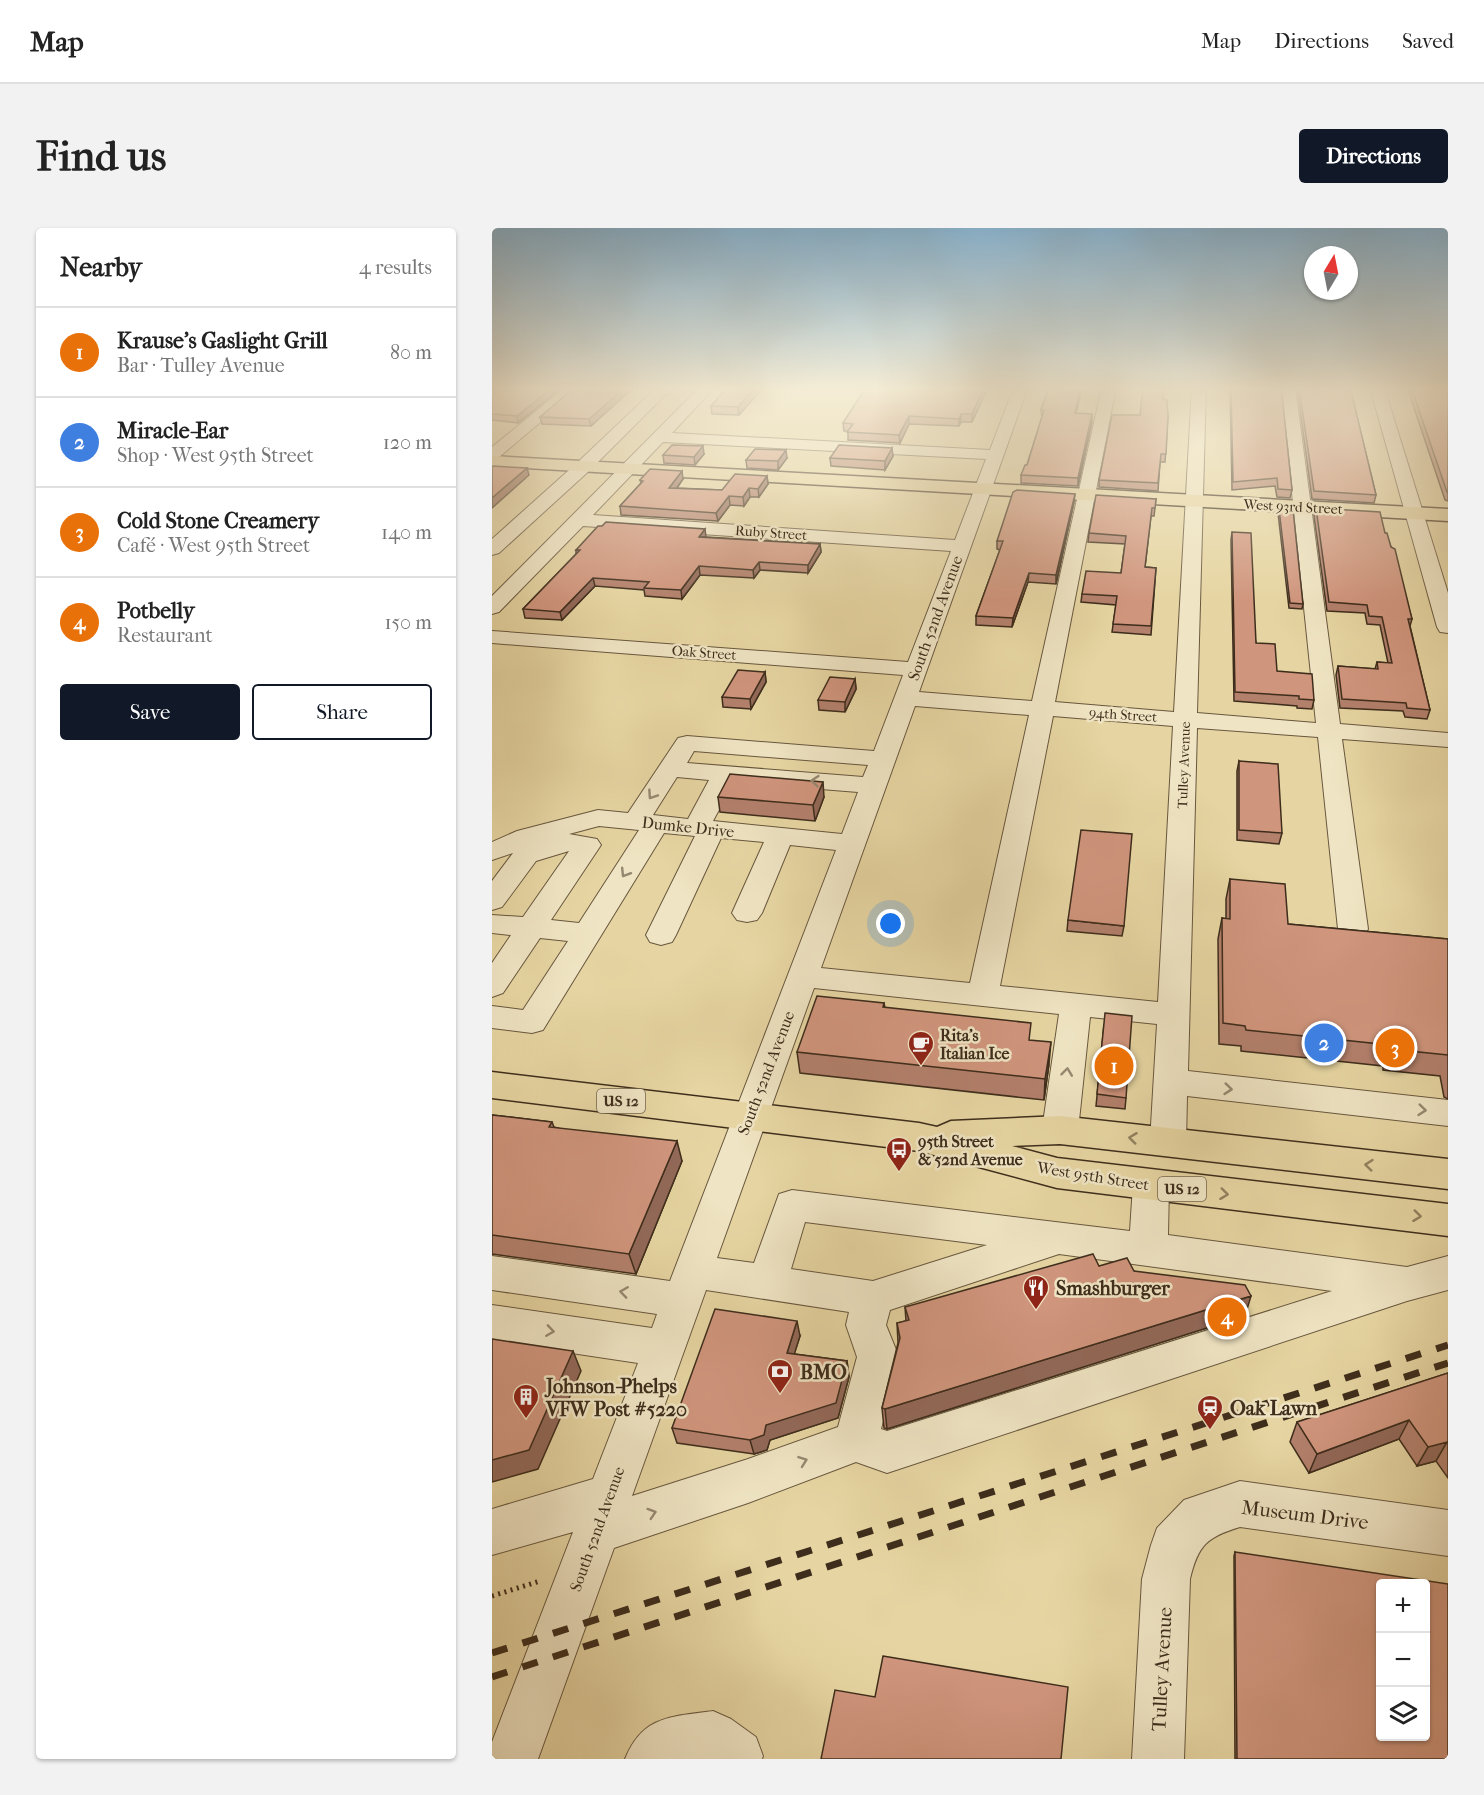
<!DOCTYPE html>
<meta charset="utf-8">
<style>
:root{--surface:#fff;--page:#f2f2f2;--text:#222;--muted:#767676;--line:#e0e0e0;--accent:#111827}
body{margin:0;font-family:"IM FELL French Canon",serif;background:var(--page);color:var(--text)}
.controls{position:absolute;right:18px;bottom:18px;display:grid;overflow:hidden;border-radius:6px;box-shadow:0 2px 4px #0004}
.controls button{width:54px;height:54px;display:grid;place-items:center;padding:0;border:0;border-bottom:2px solid var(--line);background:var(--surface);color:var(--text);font:30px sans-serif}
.compass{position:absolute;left:812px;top:18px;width:54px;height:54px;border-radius:50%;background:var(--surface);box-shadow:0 2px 4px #0004;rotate:10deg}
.you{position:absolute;left:399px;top:696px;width:21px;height:21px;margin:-15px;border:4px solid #fff;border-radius:50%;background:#1a73e8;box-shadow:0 0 0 9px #1a73e833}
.badge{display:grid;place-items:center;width:39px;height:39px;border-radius:50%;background:var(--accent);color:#fff;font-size:20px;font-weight:700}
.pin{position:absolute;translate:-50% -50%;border:3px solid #fff;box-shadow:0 2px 6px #0006}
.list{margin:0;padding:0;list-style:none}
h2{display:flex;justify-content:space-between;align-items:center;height:78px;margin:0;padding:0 24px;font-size:26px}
h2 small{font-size:20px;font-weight:400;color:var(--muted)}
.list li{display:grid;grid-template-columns:39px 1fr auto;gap:18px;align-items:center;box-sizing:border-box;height:90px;padding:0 24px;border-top:2px solid var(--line)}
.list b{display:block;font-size:22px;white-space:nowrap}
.list p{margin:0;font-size:20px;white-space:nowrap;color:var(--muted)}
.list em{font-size:20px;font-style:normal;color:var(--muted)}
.actions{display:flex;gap:12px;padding:18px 24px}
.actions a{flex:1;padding:14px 0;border:2px solid var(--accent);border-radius:6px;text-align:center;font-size:21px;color:var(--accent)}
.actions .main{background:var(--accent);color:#fff}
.icon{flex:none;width:33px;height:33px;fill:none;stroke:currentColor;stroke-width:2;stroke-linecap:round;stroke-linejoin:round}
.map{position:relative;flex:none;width:956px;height:1531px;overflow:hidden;border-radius:6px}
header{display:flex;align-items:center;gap:36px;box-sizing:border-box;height:84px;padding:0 30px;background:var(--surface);border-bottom:2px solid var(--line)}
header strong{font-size:28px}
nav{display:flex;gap:33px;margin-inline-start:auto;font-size:21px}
.intro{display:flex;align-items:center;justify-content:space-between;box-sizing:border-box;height:144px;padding:0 36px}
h1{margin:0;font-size:42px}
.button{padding:15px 27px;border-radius:6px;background:var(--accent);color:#fff;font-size:21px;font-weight:700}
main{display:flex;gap:36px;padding:0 36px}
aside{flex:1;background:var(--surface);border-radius:6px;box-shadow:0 2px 4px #0004}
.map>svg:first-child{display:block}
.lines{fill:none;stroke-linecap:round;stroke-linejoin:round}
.minor-casing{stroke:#68573e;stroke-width:2}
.major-casing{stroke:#3e2d1c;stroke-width:3}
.path{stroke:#3e2d1c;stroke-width:5;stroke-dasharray:2 4.5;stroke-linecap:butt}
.minor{fill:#efe4c3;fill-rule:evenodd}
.major{fill:#e6d5a2;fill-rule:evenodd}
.rail{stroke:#3e2d1c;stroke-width:7;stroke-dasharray:16 16;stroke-linecap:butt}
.wall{fill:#b3806c;stroke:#3e2d1c;stroke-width:1.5}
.shaded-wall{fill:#926858;stroke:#3e2d1c;stroke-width:1.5}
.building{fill:#d0957d;stroke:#3e2d1c;stroke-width:1.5;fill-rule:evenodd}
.oneway{stroke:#968870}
.oneway2{stroke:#92815f}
.labels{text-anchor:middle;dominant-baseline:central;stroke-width:5;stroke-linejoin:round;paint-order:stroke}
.far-street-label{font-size:14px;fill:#3e2d1c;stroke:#efe4c3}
.shield{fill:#efe4c3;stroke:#73644e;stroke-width:1.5}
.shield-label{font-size:15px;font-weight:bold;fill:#3e2d1c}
.street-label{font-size:16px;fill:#3e2d1c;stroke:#efe4c3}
.poi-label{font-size:16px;font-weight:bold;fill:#3e2d1c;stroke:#efe4c3;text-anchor:start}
.near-poi-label{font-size:20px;font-weight:bold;fill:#3e2d1c;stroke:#efe4c3;text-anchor:start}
.near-street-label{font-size:20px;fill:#3e2d1c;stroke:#efe4c3}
</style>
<header>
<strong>Map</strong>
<nav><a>Map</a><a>Directions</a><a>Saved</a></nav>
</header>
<div class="intro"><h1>Find us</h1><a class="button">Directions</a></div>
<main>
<aside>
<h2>Nearby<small>4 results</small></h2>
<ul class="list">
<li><span class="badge" style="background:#e8710a">1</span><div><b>Krause's Gaslight Grill</b><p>Bar · Tulley Avenue</p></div><em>80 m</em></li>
<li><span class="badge" style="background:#3f7fe0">2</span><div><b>Miracle-Ear</b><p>Shop · West 95th Street</p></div><em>120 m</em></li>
<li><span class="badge" style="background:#e8710a">3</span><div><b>Cold Stone Creamery</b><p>Café · West 95th Street</p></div><em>140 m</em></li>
<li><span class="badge" style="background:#e8710a">4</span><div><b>Potbelly</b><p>Restaurant</p></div><em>150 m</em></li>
</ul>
<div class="actions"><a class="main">Save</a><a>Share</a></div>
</aside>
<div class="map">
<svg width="956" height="1531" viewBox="0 0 956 1531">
<rect width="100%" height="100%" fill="#e6d5a2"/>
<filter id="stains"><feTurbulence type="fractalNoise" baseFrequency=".00333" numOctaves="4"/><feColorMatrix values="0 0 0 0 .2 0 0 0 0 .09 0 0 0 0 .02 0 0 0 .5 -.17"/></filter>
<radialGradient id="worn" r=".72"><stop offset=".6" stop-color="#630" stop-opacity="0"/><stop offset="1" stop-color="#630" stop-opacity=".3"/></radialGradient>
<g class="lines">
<defs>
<path id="minor" d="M74,159H90L6,230L0,232V219Z
M165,159H181L98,242L7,325L0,327V311L86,234Z
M208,159H223L180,205L498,222L522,159H536L427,464L540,473L610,159H624L563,474L682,484L700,159H714L705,485L824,495L789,159H803L848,496L956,505V519L850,511L876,701L872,708L861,711L850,708L846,701L826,509L705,500L696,843L956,872V898L695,868L694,914L689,924L676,928L663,924L658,914L665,796L598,789L586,902L580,912L568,915L556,912L550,902L567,786L322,760L225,1030L262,1035L287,966L300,962L638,1003L641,957L646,947L659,942L672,947L677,957L676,1007L915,1039L956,1028V1062L915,1073L395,1245L364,1234L256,1275L122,1320L46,1531H0V1514L81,1304L0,1327V1281L101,1251L146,1135L0,1113V1077L160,1100L165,1086L0,1062V1028L178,1053L344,622L298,617L270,685L265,692L255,694L245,692L240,685L272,614L229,610L184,707L180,714L169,717L158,714L154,707L203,608L172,605L51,802L40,805L0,800V778L31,782L76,713L48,710L11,765L0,769V735L19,707L0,705V687L31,689L77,623L44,633L10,679L0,682V653L21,625L0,632V614L25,603L106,582L136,585L186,510L195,508L382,523L411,447L0,415V403L416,434L459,323L91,298L7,384L0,386V368ZM171,214L494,231L463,312L101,287ZM423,478L537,487L478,755L329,740ZM561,488L681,498L666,774L508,758ZM202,523L376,537L371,549L195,535ZM185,549L217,552L196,591L161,587ZM242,554L366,564L350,606L221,593ZM107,598L147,602L87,695L59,692L109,617L105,611L77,606ZM313,994L495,1017L381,1053L299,1041ZM567,1026L840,1063L395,1203L389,1201L407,1129L394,1097L398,1082ZM214,1062L357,1084L354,1097L365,1129L346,1199L256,1231L140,1268Z
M878,159H892L956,365V405L948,404L945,399Z
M748,1253L956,1282V1328L748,1299C715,1309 706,1317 698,1351L692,1531H640L650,1351L659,1317L665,1300L692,1272Z
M221,1483L239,1491L264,1509L271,1528L270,1531H133C151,1487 179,1489 221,1483Z"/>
<path id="major" d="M0,228L956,281V293L0,238Z
M0,844L427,895L445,899L459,893L568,888L956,931V961L568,916L520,918L565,930L956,976V1008L565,960L427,923L0,870Z"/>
</defs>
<use href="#minor" class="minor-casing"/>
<use href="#major" class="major-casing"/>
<path class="path" d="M0,1368L48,1353"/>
<use href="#minor" class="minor"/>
<use href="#major" class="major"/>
<path class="rail" d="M0,1425L956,1117
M0,1449L956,1135"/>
</g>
<path class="wall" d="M71,159L26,195L0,192V168Z
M142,159L99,198L50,196L48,189Z
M236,159H269V162L247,187L220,186L219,178Z
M557,159H590L584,185L600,194L586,258L529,255V247L535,237L550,189L549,182Z
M738,159H789L800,262L798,270L785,269L783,258L740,262Z
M805,159H858L884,267L882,275L820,271Z
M915,159H956V273L953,272Z
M493,166L480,194H469L467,198L417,196L408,215L356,212V203H352L351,195Z
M671,171L676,188L673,234H668L666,263L607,259V252L648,187Z
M212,226L203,237L172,235L171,227Z
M401,228L393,242L339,238L338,230Z
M295,230L286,242L255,240L254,232Z
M275,248L276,256L267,269H258L252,278L238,277L226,293L129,287L128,278L149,255L148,252L191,251L185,260L230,262Z
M664,271L662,288H659L653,339L664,340L659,407L620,404L624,377L589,374L590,366L629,345L633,316L596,314L597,305Z
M582,274L564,356L536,354L520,399L484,397V388L508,322L505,321V313Z
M824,280L893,305L899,319L920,391L918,398L938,482L935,491L913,489L911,483L848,480L844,447L846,438L883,441L885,434L896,435L888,397L875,396L873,385L835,383L822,288Z
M787,281L811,376L810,381L797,380L786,285Z
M740,304L764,415L785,443L822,472L820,481L805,480V478L742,473L739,312Z
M214,309L328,316L329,324L316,345L268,342L262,350L208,347L190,371L153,368L152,362L103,358L70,392L33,390L31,381L84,326V322Z
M273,444L274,454L259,481L231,479L230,469Z
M363,451L364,461L353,484L327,482L326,472Z
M747,533L790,605L787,616L745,612V543Z
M226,569H332L323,593L228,584Z
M738,651L796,696L956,711V871L952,869L948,848L891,842V838L749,823V818L727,816L726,711L730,690L734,691V671Z
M576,692L632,698L630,708L575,703Z
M392,775L393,780L557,836L552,872L308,845L305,824Z
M612,796L634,870L633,881L604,878Z
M0,887L60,894L62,899L190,933L144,1046L0,1026V1027Z
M607,1038L642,1043L753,1088L395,1201L392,1200L390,1180L406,1115L405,1095L414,1093L413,1079Z
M308,1108L302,1126L355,1133L357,1149L346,1190L278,1212L275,1222L262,1226L185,1215L180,1200Z
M956,1145V1250L944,1233L925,1238L907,1211L817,1245L798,1214L805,1194Z
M743,1324L956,1531H743L742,1328Z"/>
<path class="shaded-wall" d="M61,159H71L26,195L25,188Z
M134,159H142L99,198L97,191Z
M264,159H269V162L247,187L246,179Z
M492,159L493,166L480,194V186Z
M589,159H590L582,193L583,185Z
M469,186V194L467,198V191Z
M600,186V194L586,258V250Z
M417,188V196L408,215L407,207Z
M211,218L212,226L203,237L202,229Z
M400,220L401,228L393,242V233Z
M294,222L295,230L286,242V233Z
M35,240L37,247L0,280V270Z
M190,243L191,251L179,268L177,260Z
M275,248L276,256L267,269L266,261Z
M257,260L258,269L252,278L251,269Z
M583,266L582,274L564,356V347Z
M237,268L238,277L226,293L224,285Z
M213,301L214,309H207Z
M328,316L329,324L316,345V337Z
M267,334L268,342L262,350L261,342Z
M207,338L208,347L190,371L189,362Z
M537,345L536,354L520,399L521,390Z
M101,350L103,358L70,392L68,384Z
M273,444L274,454L259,481L258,471Z
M363,451L364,461L353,484V474Z
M331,554L332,569L323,593L321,577Z
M559,814L557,836L552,872L553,851Z
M185,913L190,933L144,1046L137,1026Z
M759,1068L753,1088L395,1201L393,1181Z
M305,1093L308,1108L298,1140L295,1125Z
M81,1123L89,1143L46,1241L0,1254V1232Z
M355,1133L357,1149L346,1190L278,1212L275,1222L262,1226L258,1212L274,1197Z
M917,1192L907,1211L817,1245L825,1226Z
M955,1214L944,1233L925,1238L936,1219Z"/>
<path class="building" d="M13,159H61L25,188L0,186V168Z
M83,159H134L97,191L48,189Z
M236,159H264L246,179L219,178Z
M374,159H492L480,186H469L467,191L417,188L407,207L355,204L361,196L351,195Z
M557,159H589L583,185L600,186L586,250L529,247L533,237H535L552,182H549Z
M651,159H671V171L675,172L676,188L674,226H669L666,255L607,252L620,187H648Z
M739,159H789L800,262L786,261L785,250L741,254Z
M807,159H858L884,267L822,263Z
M919,159H956V265L955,264Z
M180,217L211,218L202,229L171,227Z
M347,217L400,220L393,233L338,230Z
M263,221L294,222L286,233L254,232Z
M0,238L35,240L0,270Z
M158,241L190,243L177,260L230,262L243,246L275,248L266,261L257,260L251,269L237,268L224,285L128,278L151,253L148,252Z
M525,262L583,266L564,347L537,345L521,390L484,388L511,313H505L521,264Z
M604,267L664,271L663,280H660L653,339L664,340L659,398L621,396L625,368L590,366L594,343L629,345L634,308L597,305Z
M824,280L888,284L893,305H895L899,319L903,321L920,391H916L938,482L915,480L914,475L850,471L846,438L886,441L885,434L900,435L890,389L877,388L875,377L837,374Z
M787,281L801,282L811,376L798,375Z
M114,294L213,301L207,309L328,316L316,337L267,334L261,342L207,338L189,362L152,360L157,354L101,350L68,384L31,381L88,322H84L106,298H110Z
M740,304L759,305L764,415L783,416L785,443L820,446L822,472L807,471V468L743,464Z
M246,442L273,444L258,471L230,469Z
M338,449L363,451L353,474L326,472Z
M747,533L786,536L790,605L747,602Z
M238,546L331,554L321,577L226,569Z
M589,602L640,606L632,698L576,692Z
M738,651L793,656L796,696L956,711V828V827L898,821V817L754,802L753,798L731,795L730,690L738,691Z
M325,768L392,775L391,779L539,795L537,812L559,814L553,851L305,824Z
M613,785L640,788L634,870L605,866Z
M0,887L60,894L57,899L185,913L137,1026L0,1007Z
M601,1026L607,1038L635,1030L642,1043L753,1057L759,1068L393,1181L390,1180L408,1110L405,1095L417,1092L413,1079Z
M223,1081L305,1093L295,1125L355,1133L344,1175L274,1197L272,1207L258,1212L180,1200Z
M0,1111L81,1123L37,1222L0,1232Z
M956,1145V1215L955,1214L936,1219L917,1192L825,1226L805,1194Z
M743,1324L956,1356V1531H745ZM888,1356H933V1509H888Z
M391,1428L576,1459L569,1531H329L343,1462L383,1469Z"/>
<defs><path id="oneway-chevron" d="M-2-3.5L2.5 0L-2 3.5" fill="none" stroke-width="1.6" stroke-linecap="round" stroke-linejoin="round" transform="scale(1.5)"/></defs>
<g class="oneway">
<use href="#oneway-chevron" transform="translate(323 553) rotate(-175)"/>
<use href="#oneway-chevron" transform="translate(160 567) rotate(124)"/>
<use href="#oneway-chevron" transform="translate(133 645) rotate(122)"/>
<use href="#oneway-chevron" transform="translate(575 844) rotate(-83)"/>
<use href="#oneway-chevron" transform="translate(736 861) rotate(6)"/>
<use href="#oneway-chevron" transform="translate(930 882) rotate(6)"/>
<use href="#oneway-chevron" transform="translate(132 1064) rotate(-172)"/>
<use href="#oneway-chevron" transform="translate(58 1103) rotate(8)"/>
<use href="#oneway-chevron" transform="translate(311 1233) rotate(-20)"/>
<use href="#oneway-chevron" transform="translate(160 1285) rotate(-18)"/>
</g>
<g class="oneway2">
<use href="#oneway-chevron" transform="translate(641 910) rotate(-173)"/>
<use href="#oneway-chevron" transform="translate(877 937) rotate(-174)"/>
<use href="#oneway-chevron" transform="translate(732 966) rotate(7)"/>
<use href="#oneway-chevron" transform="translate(925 988) rotate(7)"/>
</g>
<linearGradient id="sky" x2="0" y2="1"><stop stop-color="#89b5d2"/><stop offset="0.43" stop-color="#f4ecd5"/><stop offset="1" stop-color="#f4ecd5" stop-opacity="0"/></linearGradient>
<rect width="956" height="374" fill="url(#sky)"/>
<defs>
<symbol id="cafe-pin" viewBox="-11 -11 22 30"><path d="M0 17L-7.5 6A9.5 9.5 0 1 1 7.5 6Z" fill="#8f2418" stroke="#efe4c3"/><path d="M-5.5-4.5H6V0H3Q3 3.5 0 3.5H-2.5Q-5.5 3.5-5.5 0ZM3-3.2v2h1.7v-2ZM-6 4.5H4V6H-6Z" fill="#fff"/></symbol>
<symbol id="bus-pin" viewBox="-11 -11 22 30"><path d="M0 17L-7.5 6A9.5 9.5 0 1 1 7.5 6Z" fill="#8f2418" stroke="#efe4c3"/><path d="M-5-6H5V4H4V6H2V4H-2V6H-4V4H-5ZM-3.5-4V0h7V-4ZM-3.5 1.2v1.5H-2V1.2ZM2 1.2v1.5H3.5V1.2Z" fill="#fff"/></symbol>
<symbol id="restaurant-pin" viewBox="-11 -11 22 30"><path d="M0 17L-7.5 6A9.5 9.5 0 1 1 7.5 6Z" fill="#8f2418" stroke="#efe4c3"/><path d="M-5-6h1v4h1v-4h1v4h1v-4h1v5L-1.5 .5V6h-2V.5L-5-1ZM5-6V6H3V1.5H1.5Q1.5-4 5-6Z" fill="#fff"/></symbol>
<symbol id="bank-pin" viewBox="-11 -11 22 30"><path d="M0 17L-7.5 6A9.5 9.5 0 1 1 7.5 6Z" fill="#8f2418" stroke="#efe4c3"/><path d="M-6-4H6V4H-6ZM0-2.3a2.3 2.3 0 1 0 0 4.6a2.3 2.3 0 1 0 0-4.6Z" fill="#fff"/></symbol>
<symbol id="building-pin" viewBox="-11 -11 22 30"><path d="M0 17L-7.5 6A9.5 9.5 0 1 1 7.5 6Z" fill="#8f2418" stroke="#efe4c3"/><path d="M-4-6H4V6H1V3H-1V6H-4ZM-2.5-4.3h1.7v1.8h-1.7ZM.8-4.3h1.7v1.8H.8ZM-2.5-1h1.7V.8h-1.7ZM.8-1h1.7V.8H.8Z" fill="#fff"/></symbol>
<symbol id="station-pin" viewBox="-11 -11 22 30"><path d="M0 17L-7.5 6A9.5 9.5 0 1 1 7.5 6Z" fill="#8f2418" stroke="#efe4c3"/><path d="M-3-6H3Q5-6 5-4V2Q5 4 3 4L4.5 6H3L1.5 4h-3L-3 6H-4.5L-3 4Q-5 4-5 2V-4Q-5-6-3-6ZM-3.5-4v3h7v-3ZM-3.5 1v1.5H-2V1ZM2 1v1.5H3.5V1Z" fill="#fff"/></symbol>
</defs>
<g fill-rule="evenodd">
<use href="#cafe-pin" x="414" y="801" width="30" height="40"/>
<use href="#bus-pin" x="392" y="907" width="30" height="40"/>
<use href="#restaurant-pin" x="529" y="1045" width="30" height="40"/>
<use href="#bank-pin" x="273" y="1129" width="30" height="40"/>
<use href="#building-pin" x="19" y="1154" width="30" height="40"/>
<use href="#station-pin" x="703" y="1165" width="30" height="40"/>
</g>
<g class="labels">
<g class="far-street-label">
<text transform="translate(801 279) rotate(3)">West 93rd Street</text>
<text transform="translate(279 305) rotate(4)">Ruby Street</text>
<text transform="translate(212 425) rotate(4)">Oak Street</text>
<text transform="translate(631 487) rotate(4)">94th Street</text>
<text transform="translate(692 537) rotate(-88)">Tulley Avenue</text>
</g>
<g class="shield">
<rect x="105" y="861" width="48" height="24" rx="4.5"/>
<rect x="666" y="949" width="48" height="24" rx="4.5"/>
</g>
<g class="shield-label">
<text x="129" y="873">US 12</text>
<text x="690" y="961">US 12</text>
</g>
<g class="street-label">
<text transform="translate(443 390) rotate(-70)">South 52nd Avenue</text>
<text transform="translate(196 599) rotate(6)">Dumke Drive</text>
<text transform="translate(274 845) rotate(-69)">South 52nd Avenue</text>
<text transform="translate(601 948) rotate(9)">West 95th Street</text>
<text transform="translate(105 1301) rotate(-70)">South 52nd Avenue</text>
</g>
<g class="poi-label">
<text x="448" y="807">Rita's<tspan x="448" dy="18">Italian Ice</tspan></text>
<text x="426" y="913">95th Street<tspan x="426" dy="18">&amp; 52nd Avenue</tspan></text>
</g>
<g class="near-poi-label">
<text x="564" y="1060">Smashburger</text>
<text x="308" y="1144">BMO</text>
<text x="54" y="1158">Johnson-Phelps<tspan x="54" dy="23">VFW Post #5220</tspan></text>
<text x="738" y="1180">Oak Lawn</text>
</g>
<g class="near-street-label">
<text transform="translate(813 1287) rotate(7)">Museum Drive</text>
<text transform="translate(670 1441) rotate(-87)">Tulley Avenue</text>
</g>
</g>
<rect width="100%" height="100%" filter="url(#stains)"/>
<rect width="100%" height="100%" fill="url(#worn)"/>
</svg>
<div class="controls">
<button>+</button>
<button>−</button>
<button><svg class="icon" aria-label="layers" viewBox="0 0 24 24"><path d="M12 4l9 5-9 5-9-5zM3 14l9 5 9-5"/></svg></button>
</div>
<svg class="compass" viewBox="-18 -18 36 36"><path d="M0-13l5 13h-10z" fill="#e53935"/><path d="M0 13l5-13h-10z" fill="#767676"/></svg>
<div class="you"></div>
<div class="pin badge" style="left:622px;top:838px;background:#e8710a">1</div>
<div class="pin badge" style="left:832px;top:815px;background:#3f7fe0">2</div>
<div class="pin badge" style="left:903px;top:820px;background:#e8710a">3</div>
<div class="pin badge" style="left:735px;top:1089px;background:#e8710a">4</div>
</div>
</main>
